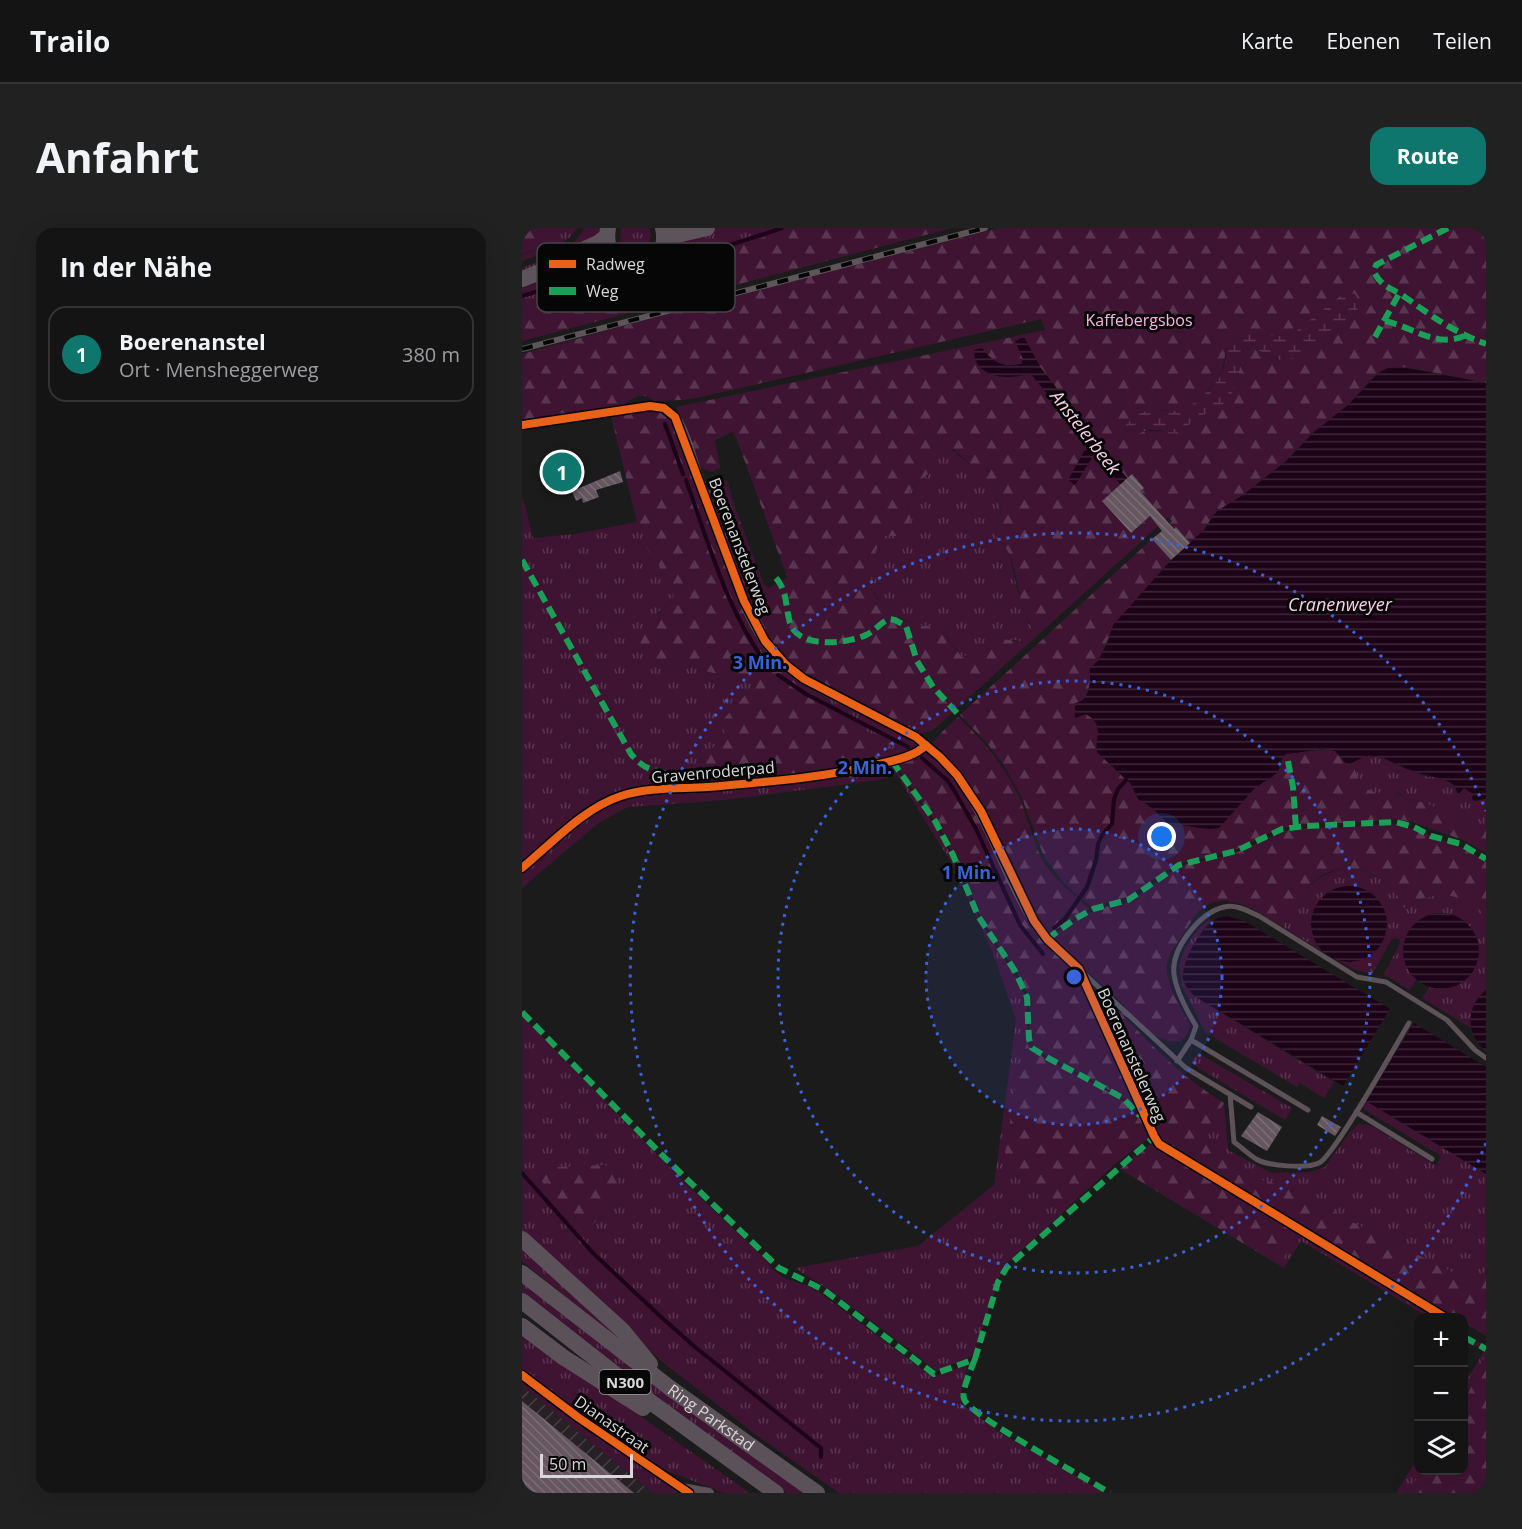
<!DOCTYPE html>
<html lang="de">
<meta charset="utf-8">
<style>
:root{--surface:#151415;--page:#222122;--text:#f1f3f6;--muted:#9d9ea0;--line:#343334;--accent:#0f766e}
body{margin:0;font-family:"Open Sans",sans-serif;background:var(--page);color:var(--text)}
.controls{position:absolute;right:18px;bottom:18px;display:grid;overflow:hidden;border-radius:12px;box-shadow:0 6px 24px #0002}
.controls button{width:54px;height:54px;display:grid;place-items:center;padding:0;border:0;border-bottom:2px solid var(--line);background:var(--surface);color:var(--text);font:30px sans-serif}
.scale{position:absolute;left:18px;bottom:15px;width:93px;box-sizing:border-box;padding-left:6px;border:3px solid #d9d7d8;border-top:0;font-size:16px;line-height:21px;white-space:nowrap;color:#d9d7d8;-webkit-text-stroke:4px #060606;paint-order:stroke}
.you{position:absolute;left:640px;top:609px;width:21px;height:21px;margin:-15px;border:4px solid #fff;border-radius:50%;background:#1a73e8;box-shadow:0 0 0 9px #1a73e833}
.badge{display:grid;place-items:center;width:39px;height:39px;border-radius:50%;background:var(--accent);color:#fff;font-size:20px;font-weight:700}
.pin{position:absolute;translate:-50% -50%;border:3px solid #fff;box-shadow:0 2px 6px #0006}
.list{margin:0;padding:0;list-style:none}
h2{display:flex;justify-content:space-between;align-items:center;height:78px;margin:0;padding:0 24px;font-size:26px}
h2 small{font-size:20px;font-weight:400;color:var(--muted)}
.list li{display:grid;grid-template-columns:39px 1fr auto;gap:18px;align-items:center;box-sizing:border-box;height:96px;margin:0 12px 12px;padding:0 12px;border:2px solid var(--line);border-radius:18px}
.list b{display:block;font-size:22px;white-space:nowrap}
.list p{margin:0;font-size:20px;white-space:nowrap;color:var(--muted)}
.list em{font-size:20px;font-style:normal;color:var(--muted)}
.icon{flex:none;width:33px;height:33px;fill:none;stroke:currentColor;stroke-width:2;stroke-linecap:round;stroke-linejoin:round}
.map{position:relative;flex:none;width:964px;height:1265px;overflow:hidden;border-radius:18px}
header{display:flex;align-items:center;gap:36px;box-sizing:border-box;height:84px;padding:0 30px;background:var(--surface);border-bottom:2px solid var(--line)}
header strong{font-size:28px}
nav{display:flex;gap:33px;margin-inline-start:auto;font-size:21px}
.intro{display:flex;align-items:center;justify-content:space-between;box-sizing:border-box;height:144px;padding:0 36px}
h1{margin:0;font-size:42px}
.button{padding:15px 27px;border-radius:18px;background:var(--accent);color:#fff;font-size:21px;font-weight:700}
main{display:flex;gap:36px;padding:0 36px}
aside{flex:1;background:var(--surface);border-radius:18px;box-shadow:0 6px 24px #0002}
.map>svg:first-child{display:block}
.industrial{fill:url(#industrial-furrows)}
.grass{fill:url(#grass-tufts)}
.forest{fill:url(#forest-firs);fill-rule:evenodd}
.wetland{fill:url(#wetland-marsh)}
.water{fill:url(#water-rules)}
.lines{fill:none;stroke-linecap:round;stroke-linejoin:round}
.stream{stroke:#1d0317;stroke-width:4}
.building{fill:url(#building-back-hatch)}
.service{stroke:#5c5258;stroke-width:5}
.minor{stroke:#5c5258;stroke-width:10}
.primary{stroke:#5d535a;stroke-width:16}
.trunk{stroke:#5b5259;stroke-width:16}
.rail-casing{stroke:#5c5659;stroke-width:6}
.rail{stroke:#060606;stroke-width:4;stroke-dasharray:11;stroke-linecap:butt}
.quiet{stroke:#1a9f57;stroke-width:6;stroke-dasharray:12 6;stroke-linecap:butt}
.cycleway-casing{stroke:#060606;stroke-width:11}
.cycleway{stroke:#ea6118;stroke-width:8}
.ring{fill:none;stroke:#3963d8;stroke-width:3;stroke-dasharray:3 6}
.labels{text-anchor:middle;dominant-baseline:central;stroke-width:6;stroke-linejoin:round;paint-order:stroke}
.shield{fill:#060606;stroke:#9a9899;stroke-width:1.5}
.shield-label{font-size:15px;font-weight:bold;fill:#d9d7d8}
.park-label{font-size:16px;fill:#ffb2e5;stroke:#060606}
.street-label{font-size:16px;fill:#d9d7d8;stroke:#060606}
.water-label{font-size:18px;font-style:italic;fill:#f7d0e9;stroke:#060606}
.key{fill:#060606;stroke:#454545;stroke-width:1.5}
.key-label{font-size:16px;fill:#d9d7d8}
.centre{fill:#3963d8;stroke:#060606;stroke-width:3}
.ring-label{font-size:18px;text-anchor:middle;font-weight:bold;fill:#3963d8;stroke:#060606;stroke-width:6;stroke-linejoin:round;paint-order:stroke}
</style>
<header>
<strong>Trailo</strong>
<nav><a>Karte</a><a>Ebenen</a><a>Teilen</a></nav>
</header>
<div class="intro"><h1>Anfahrt</h1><a class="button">Route</a></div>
<main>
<aside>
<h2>In der Nähe<small></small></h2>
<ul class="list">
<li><span class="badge">1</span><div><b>Boerenanstel</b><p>Ort · Mensheggerweg</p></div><em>380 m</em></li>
</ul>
</aside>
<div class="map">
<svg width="964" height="1265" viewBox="0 0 964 1265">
<defs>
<pattern id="industrial-furrows" width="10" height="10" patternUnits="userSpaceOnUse" patternTransform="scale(1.5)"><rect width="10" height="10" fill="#272025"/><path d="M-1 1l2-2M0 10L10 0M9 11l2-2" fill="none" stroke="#464044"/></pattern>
<pattern id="grass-tufts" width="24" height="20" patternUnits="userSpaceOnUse" patternTransform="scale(1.5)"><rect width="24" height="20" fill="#3f1433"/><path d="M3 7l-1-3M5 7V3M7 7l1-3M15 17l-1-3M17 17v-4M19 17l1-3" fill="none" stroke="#5a3550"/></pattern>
<pattern id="forest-firs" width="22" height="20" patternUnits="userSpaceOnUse" patternTransform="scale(1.5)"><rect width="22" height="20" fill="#3f1433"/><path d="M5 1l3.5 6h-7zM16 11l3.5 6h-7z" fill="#5a3550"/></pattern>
<pattern id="wetland-marsh" width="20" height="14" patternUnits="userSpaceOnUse" patternTransform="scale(1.5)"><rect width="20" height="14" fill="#3f1433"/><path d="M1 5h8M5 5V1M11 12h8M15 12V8" fill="none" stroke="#5a3550"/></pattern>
<pattern id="water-rules" width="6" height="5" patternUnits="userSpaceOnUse" patternTransform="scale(1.5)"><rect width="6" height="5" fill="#1d0317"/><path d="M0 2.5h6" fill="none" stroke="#3d2738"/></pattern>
<pattern id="building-back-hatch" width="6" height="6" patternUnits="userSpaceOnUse" patternTransform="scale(1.5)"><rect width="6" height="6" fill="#655660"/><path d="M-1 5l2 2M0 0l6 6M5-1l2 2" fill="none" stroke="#7a6e76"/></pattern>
</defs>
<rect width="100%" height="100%" fill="#1c1b1c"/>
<path class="industrial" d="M0,1158L99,1239L130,1265H0Z"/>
<path class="grass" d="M40,0H55C45,18 18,26 0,33V27L24,18Z
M62,0H80C71,17 19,36 0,44V40C22,31 52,24 62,0Z
M99,0H127C131,10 128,18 118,23L105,21L98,13Z
M197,0H272L207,20L130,50V52L115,53L0,93V57L78,33L100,39L146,19L160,10Z
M411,217L426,219L454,241L469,261L478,279L477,312L487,325L495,360L507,396L516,407L506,416L493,412L460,417L451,425L440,429L425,409L409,398H400L364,385C357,373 344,352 347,338C350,329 355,324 356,314L363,308L387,278C382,262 397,255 407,246L409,220Z
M0,268L11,310L53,306L115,294C125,305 124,325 136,333L140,348L150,359L152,369L148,375L136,384L128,430L234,455L201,493L204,509L177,531L185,555C159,557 132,556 106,562C69,570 29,610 0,635Z
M295,461L382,507L397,519L374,528L368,518L318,486Z
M847,528L862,530L874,537L906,549H919L932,557L935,566L942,560L951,566L950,571H964V599L953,602L938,598L922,583L900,574L885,572L876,564L864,561L858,565C838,561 835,553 832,534L836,530Z
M371,537L420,608L456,688L476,723L491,743L505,771L506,812L496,842L481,938L540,985L481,1039L452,1127L415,1143L312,1065L273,1040L396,1018L472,957L494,792L471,725L431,637L374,546L356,552L203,572L106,579L76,595L0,660V645C28,620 64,586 99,572C129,560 172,564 204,562C259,558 317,551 371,537Z
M825,640C852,642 873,655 882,680C912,662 940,661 964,688V762C952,772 947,784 949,800L900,770L908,759C952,769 964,709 938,690C898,669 864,717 895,751L887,762L867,749L861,747L877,718L878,712L875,710L870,711L850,746L831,741L814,731C836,736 855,728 863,707L832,658C809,659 787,675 790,700C791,708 796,715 798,722L761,699C776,668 790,646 825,640Z
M693,691L682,700L661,750L665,760L674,769L812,854L802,870L778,855L775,859L683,804L660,758L657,737L663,720L677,700L685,693Z
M567,758L596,784L587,795L638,910L934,1089H931L641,914L631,898Z
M0,788L160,952L245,1033C258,1053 269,1052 290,1059L409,1148L412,1149L446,1136L438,1167L439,1176L480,1206L583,1265H317L237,1209L143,1136L0,1005Z
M674,827L681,828L770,880L763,892L672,837L670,834Z
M844,873L964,946V1040L956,1057L832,995L780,964L734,951L680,913L702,875L706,922L749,945L788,944L803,939L828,904L837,896L850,898L914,938L919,928L840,880Z
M777,1005L789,1012L916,1089H906L779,1013L762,1040L757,1037Z
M0,1016L97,1105L93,1110L0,1033Z
M0,1051L284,1265H265L143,1177L0,1065Z
M0,1103L39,1133L228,1265H202L143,1242L58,1187L0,1142Z
M942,1105L964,1119V1128L960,1133L942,1175V1157L962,1123L942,1111Z
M0,1153L60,1199L160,1265H131L0,1158Z
M896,1229V1242L901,1243L884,1265H874Z"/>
<path class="forest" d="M0,0H40L24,18L0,26Z
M272,0H430L0,113V93L115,53L130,52L129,50L207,20Z
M478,0H964V155L900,142L879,139L861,142L851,149L827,176L792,204L763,234L721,267L692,286L682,302L668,315L654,299L652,301L647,296L650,293L646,289L643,292L618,263L622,260L610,247L580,273L609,305L628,288L636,298L516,407C496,384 498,356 488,328C485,319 477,313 473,305C476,297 480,286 478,278C472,261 442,225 425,219C421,218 416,218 411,217L409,219C419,251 393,249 387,266C381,283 400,289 376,308H363L356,314L355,320L347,339L352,365L364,385L381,392L400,398H409L418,402L440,429C449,426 452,423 460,417C474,407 490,412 506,416L411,502L396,506L290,449L275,440L257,423L236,393L186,264C187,256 193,251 201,251L206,254L210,271L242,357L247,360L265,350L263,343L215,212L210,204L193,212L198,240L190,244L181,241L176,237L154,179L523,102L519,91L179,169L160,172L132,173C120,162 111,171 99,178L0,193V126L192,73ZM818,67L816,103C803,111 776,131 761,132C747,133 734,115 721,122C713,166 715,168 675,190C666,195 656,201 645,203C634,205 627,201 614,206L603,199L614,187L634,182L659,183L669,178L694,154L700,144L704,121L725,104C736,107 751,111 762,109C780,107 805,79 818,67Z
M130,183L139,185L151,195L229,397L318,486L368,518L374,528C314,545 247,552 185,555L177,531L203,509L200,493L234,455L128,430C117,420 116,412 121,398L134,393C137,383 140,382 148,375C159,365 143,356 140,347C138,343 137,337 136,333C118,320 126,307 115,294L89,188Z
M630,311L649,332L586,411L576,433L567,441C572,459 560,473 555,489L564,486C580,495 576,509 575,524L603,551L593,567L588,596L576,611L573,633L565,656L557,669L542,655L522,629L500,570L481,536L464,514L438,487Z
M436,489C461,512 482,537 497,569C505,587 509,607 517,625C525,643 541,658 556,670L531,701L544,692L558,672L568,681L527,706L525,718L555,747L559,753L617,885L600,869L517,824L510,818L508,811L507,769L494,742L480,724L458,687L419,601L373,536L401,526L421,503Z
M806,521L813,523L828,536L832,534C835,552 838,561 857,565L864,561H870L885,572L900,574L922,583L938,598L953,602L964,599V625L941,612L890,594L874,591L830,595H792L760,600L708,624L655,636L605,669L570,679L560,671L569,656L577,629L578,615L592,595L591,582L595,568L604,552L609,556L614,568L634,584L646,596C663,596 678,601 694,600C708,588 718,575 730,562C737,555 747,553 754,546C759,541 757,534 764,526Z
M868,595L891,601L940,620L964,633V688C941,663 910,661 882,680C870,646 827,628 796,650C781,661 769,682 761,699C736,684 701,656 674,686C670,692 666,699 662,705C654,717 644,728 645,742C646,761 660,781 668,797C660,837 617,794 599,786C632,819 662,851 702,875L680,913L734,950L780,964L832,995L956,1057L964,1040V1108L942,1094V1090L934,1089L638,910L587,795L602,777L531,713L533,705L551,693L576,680L605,675L657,638L711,626L762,603L784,600L844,598Z
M506,812L512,823L598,870L620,892L628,909L595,934L540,985L481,938L496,842Z
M632,914L657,933L777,1005L757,1037L598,941L612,928Z
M83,937C93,943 97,950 97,963L64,1005L11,943L38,939Z
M964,1129V1265H884L901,1243L942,1242V1175L960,1133Z"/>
<path class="wetland" d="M823,64L833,66C836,71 838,74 836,80C832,96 777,131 761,132C747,132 734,115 721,122C716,145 717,165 696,180C689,184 681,186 675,190C668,194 664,201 656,204C647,206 637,201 628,202C617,203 608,214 598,206V203C604,198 608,191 615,187C634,175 652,192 672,175C682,166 694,157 700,145C706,132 701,116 713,106C732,101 752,113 771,106Z"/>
<path class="water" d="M502,109L519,140L616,264L598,256L573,225L553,257L546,252L566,216L508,145C489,153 451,151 452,122L460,120C471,134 480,140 499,136L501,131L493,113Z
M879,139L964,155V571L952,573L950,571L951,566L942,560L936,567C935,562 934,558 929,555C919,549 906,548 894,544C879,540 865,529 851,528C840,527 834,534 825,537L813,523L801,521L764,526L758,534L757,543L754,546L733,560L697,600C680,603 664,596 646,596L630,580L616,571L609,556L575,524C572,508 584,497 564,486L553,490V475C570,472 568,453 568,440L576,433L585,416L591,397L649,332L682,302L695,283L721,267L763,234L792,204L827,176L858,144L866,140Z
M789 696a38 38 0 1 1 76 0a38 38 0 1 1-76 0Z
M881 723a38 38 0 1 1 76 0a38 38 0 1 1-76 0Z
M706,688L724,694L868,781L821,858L674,769C668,764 663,758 661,750C659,734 679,700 692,692C696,689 701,689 706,688Z
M964,762V823C944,807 943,779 964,762Z
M892,795L964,839V946L844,873Z"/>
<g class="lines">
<path class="stream" d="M0,68L30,59L56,48L130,46L181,26L260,0
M143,196L161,246
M164,252C187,316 205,384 246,438
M256,447L284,466L386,519
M400,530L426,553L433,564L454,601L498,697L521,726
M532,700L543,691L565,659L574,632L576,616L580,607L590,596L592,571L596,561L604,552
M0,945L71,1025L138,1088L173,1119L299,1220V1229"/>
</g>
<path class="building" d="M48,232L53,259L40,262L38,254H32L29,235Z
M98,243L101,254L74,262L77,269L61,275L60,270L54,273L50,263Z
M610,246L622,260L618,263L652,301L654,299L668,315L649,332L630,311L640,303L628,288L609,305L580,273Z
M736,884L760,899L745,923L719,908Z
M800,888L819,899L813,908L795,897Z
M0,1173L112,1265H0Z"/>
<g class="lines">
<path class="service" d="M557,741L664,840L729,879
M669,812L786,882
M655,833L669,812L674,798C665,783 654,763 652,746C649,721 677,685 702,679C714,676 726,683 737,688L835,749L864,754L925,792L953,822L964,830
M708,866L712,914C719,919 726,926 734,931C746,938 784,941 797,935C812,928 874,817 887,795
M834,884L910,931"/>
<path class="minor" d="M0,197L128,178L142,180L153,189C164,205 169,229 176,248C185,275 196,302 206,329C216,358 225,387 242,412C282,472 368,480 419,530C466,576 478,641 513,695C525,713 541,727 557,741
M160,1260L187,1265"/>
<path class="primary" d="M86,0C77,51 152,47 141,0
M142,10L185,0
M42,35L58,23L76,15L85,8
M0,51L41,35L60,34L91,27"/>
<g class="trunk">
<path d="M0,1011L101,1103L128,1136"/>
<path id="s1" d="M0,1045L148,1160L295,1265"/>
<path d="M0,1073L130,1175L254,1265"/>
<path d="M0,1098L41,1129L121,1180"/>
</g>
<defs>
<path id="rail" d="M0,121L463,0"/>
</defs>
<use href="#rail" class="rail-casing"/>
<use href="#rail" class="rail"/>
<path class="quiet" d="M926,0L854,37L852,44C860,59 867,59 880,67C910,88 929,103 964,116
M863,93C891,99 913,120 942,108
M853,109L877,66
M0,332L109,526C114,532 120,538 128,541C143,546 148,543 151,561
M254,350C266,364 263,378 268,395C276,421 325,416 344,407C353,403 358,395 367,391L373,392L384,398L395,433L411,459L435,485
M370,533L413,593L431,627L456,688L493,743L505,769L507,811L510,820L526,830L601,870L618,888
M766,533L771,559L774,600
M525,711L553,691L571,681L606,672L657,637L714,623L760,601L784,598L874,594L892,599L909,608L939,616L964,631
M0,784L140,927L257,1040L302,1062L412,1146L453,1131L476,1054L485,1039L632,909
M942,1109L964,1121
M453,1131C450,1139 439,1163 442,1171C448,1188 566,1251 588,1265"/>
<defs>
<path id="cycleway" d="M0,197L128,178L142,180L153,189L222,373L243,413L264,437L282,451L394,509L418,529L435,547L459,583L512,693L525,711L557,741L632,908L637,916L924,1090
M0,640C30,615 62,580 99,568C127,559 157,561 186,559C242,554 299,550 353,537C369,533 393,529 404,517
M0,1147L57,1190L167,1265"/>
</defs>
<use href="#cycleway" class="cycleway-casing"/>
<use href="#cycleway" class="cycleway"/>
</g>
<circle cx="552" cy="749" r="148" fill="#3963d8" fill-opacity=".12"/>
<g class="ring">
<circle cx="552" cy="749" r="148"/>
<circle cx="552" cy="749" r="296"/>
<path d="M964 915A444 444 0 1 1 964 583"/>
</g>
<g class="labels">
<rect class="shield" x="77.5" y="1142" width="51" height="24" rx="4.5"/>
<g class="shield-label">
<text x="103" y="1154">N300</text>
</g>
<g class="park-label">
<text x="617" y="92">Kaffebergsbos</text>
</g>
<g class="street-label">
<text transform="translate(218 318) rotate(69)">Boerenanstelerweg</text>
<text transform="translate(191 544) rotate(-5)">Gravenroderpad</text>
<text transform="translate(610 827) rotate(66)">Boerenanstelerweg</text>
<text stroke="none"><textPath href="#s1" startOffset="238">Ring Parkstad</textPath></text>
<text transform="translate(90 1196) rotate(35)">Dianastraat</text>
</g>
<g class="water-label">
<text transform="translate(564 204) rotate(52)">Anstelerbeek</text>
<text x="818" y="376">Cranenweyer</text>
</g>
</g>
<rect x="15" y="15" width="198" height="69" rx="9" class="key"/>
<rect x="27" y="32" width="27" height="8" fill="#ea6118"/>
<rect x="27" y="59" width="27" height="8" fill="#1a9f57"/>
<g class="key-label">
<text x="64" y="42">Radweg</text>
<text x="64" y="69">Weg</text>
</g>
<circle cx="552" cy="749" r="9" class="centre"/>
<g class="ring-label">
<text x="238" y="441">3 Min.</text>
<text x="343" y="546">2 Min.</text>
<text x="447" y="651">1 Min.</text>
</g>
</svg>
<div class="controls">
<button>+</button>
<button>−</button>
<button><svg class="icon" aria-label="layers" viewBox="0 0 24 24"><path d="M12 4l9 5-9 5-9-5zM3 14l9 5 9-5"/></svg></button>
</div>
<div class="scale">50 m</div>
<div class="you"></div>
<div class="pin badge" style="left:40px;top:244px">1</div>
</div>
</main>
